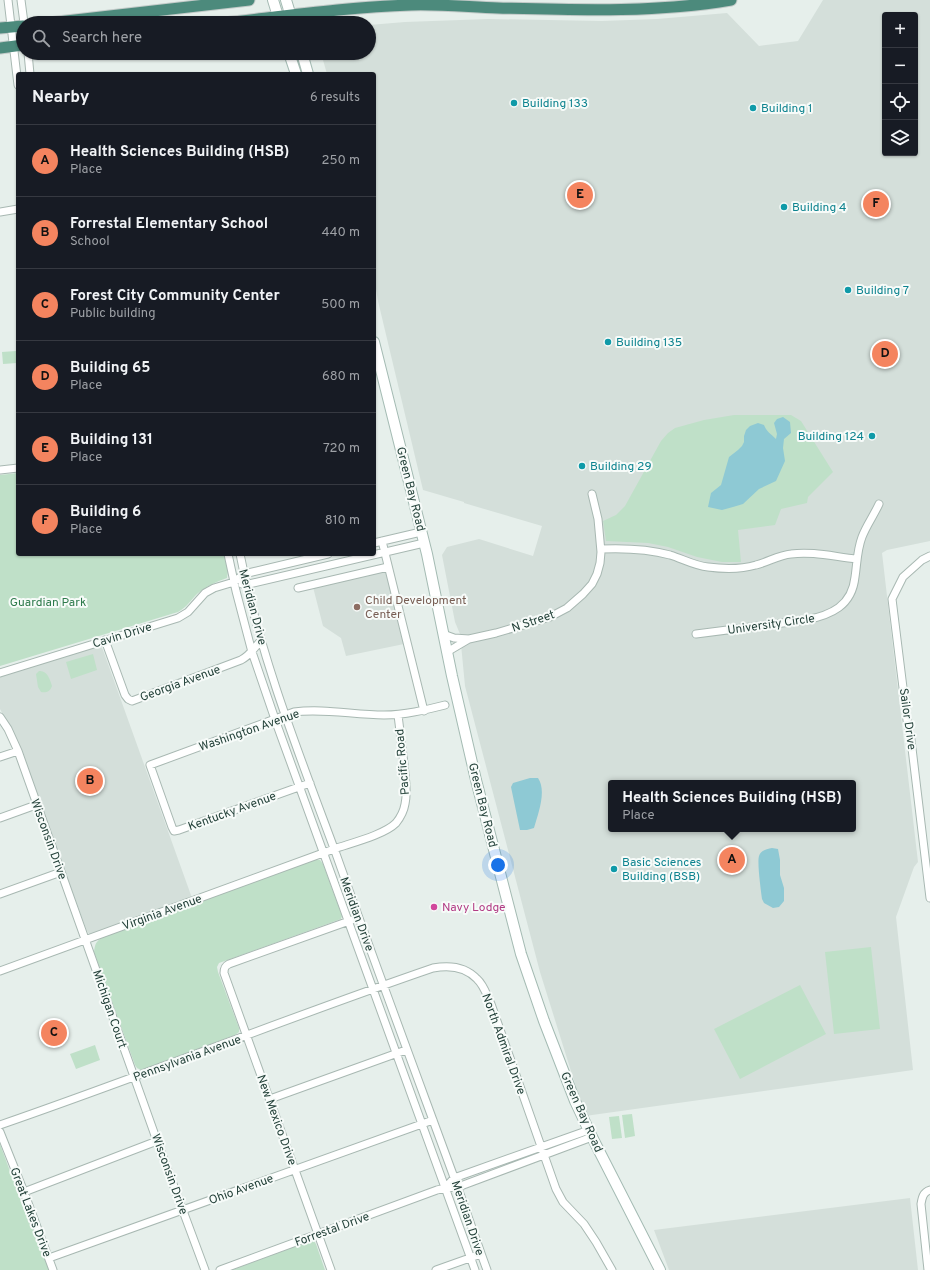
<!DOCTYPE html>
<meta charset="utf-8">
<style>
:root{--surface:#171b24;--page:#20242c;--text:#f1f3f6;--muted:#9ea1a6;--line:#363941;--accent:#f4845f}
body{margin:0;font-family:Overpass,sans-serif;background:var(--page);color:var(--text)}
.controls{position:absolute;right:12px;top:12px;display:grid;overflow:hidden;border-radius:4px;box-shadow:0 1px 3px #0004}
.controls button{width:36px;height:36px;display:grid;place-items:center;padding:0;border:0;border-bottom:1px solid var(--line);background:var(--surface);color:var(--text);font:20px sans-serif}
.you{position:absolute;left:498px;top:865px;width:14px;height:14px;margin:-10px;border:3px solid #fff;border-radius:50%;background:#1a73e8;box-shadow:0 0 0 6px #1a73e833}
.badge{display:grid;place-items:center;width:26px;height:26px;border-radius:50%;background:var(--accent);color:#111;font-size:13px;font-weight:700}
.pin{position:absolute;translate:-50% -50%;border:2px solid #fff;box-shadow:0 1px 4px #0006}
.popup{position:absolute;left:608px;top:780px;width:248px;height:52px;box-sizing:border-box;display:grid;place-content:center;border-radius:4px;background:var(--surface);filter:drop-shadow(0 1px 3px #0005);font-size:13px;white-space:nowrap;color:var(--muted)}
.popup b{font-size:15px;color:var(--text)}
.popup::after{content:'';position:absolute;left:50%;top:100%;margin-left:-8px;border:8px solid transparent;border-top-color:var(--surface)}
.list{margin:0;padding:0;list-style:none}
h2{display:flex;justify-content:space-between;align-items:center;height:52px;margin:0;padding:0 16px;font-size:17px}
h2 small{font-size:13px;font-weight:400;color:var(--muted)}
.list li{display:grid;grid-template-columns:26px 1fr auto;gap:12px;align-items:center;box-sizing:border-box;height:72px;padding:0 16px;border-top:1px solid var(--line)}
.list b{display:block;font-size:15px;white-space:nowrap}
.list p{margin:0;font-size:13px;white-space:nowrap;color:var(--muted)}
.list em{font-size:13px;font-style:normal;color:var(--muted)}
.icon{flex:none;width:22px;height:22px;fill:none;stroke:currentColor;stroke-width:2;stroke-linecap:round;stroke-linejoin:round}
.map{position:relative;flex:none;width:930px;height:1270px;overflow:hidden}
.search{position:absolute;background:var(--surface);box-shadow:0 1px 3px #0004;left:16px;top:16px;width:360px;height:44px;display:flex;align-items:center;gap:10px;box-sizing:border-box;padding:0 14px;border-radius:22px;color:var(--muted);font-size:15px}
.panel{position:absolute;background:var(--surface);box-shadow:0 1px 3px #0004;left:16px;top:72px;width:360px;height:484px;border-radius:4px}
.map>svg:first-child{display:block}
</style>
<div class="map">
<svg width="930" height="1270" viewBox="0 0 930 1270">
<rect width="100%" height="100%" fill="#e6efeb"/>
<path fill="#d4dfda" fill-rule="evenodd" d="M823 0H930V541L887 550 882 553 918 862 914 867 896 917 913 1070 585 1116 540 972 465 686 460 634 455 622 442 555 447 547 479 539 533 556 542 526 464 503V502L423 490 378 301 374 276V74H327L321 53H369V25L405 22 488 19 602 21 657 19 727 13 759 46 798 41ZM885 15H915V153H885ZM611 783H853V829H611Z
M385 570 387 572 404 644 346 656 341 638 323 626 313 587Z
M96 647H101L103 650 192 898 92 934H89L87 931 15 737 0 709V676Z
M910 1198 918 1270H669L654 1230Z"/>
<path fill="#bfe0c8" d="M16 351 17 363 3 364 2 352Z
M734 415H791L801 421 833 472 808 497 807 503 781 509 775 525 738 530 741 562H722L697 557 668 547 648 543 606 541 603 521 616 515 625 506 661 441 668 433 675 428 704 420Z
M18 473V554H224L228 571 227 578C216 582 206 586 197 594 190 601 187 607 178 612L0 666V475Z
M93 654 97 670 71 679 66 662Z
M39 671C47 670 50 679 52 686 50 692 46 693 41 692L38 687 36 674Z
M314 860H320L323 864 342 916 341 919 219 963 217 967 218 972 239 1028V1032L235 1035 141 1070 137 1068 135 1065 94 952C95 944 96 941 103 937Z
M871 947 880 1029 834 1034 825 952Z
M800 985 826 1034 740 1079 714 1029Z
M95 1045 100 1060 76 1069 70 1054Z
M632 1114 635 1136 625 1138 622 1115Z
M619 1116 622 1138 612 1139 609 1117Z
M0 1144 22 1204 30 1218 49 1270H0Z
M310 1241H314L316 1244 325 1270H232Z"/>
<path fill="#8ec9d4" d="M783 417 790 422 791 433 784 439 783 448 785 461 776 481 759 489 743 504 733 507 722 510 708 507 711 493 721 485 729 457 738 450 742 446 744 442V436L746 430 750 426 758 423 764 425C766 431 771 434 776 439L777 434 774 423 777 419Z
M530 778H538C547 791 538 814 534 828L527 830H520L511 787 513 783Z
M772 848 778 849 780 860V875L784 888V901L779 907 773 908 764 903 762 899C761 891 757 863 759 856 761 850 767 849 772 848Z"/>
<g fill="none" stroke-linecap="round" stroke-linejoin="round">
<g stroke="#a8b8b2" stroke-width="9">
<path id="minor" d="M8 0 18 85
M21 0 24 23
M28 53 30 74
M0 212 18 209
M0 470 18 468
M382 541 424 711
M374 543 421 532
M601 549C624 548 648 549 670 555 683 559 695 566 708 567 723 569 742 569 756 565 768 562 779 555 791 554 813 551 835 557 857 559
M228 554 236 591 252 652 277 725 475 1270
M240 554C260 656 299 754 335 851 374 961 415 1071 455 1180 466 1210 476 1240 487 1270
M930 556 922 560 903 577 892 599 907 720 911 740 930 898
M242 584H249L424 543
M298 588 388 567
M443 634 454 638 469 639
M696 634 806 620C831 615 852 606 855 577 857 564 857 550 862 537 866 526 874 515 879 504
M105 640 125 695 128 699 132 701 241 660C251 655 253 648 261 641
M447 652 469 639 496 633 550 617 567 608 583 594 592 584 597 574 600 563 601 552 598 519 592 494
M0 673 178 618 188 612 205 593 214 588 234 582 244 574 328 554
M0 717 8 729 18 751 157 1141 205 1270
M0 757 18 751
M310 783 179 830 174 831 172 827 150 765 294 712C324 708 354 715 384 715 405 715 425 710 445 705
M0 818 36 805
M0 894 61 872
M0 971 334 849C351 843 384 835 396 823 400 818 404 810 405 804 408 791 405 777 404 764 402 747 400 731 398 715
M270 1099 406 1050
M0 1125C145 1075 287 1018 433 968 449 965 465 966 477 979 484 985 487 996 491 1004L556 1189 563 1202 584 1224 596 1242 612 1270
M0 1132 24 1192 53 1270
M445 1188 454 1178 589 1130
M24 1192 157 1141
M49 1258 433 1120
M220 1270 437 1190 445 1188 458 1187 592 1137
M331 1270 224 973C224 968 225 966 229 964L352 920
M436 1270 481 1254
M928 1270 921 1204C922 1198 923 1192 930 1190"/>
</g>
<g stroke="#a4bbb3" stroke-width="12">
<path id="secondary" d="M273 0 280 23
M286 0 293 23
M289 53 296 74
M302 53 308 74
M374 342 427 554 452 676 476 780 521 954 544 1021 575 1101 592 1137 660 1270"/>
</g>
<g stroke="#c2cac8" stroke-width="13">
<path id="trunk" d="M49 23 249 0
M224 23C286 16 348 7 411 5 440 4 469 7 498 8 575 10 655 13 731 0
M0 28 23 26
M0 48 23 45"/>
</g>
<use href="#minor" stroke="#fff" stroke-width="7"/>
<use href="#secondary" stroke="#fff" stroke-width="10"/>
<use href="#trunk" stroke="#4c8a7c" stroke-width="11"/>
</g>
<g fill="#0f9aa8" stroke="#f7fbf9" stroke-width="1.5">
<circle cx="514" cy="103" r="4"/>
<circle cx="753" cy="108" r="4"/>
<circle cx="784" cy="207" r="4"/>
<circle cx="848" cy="290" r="4"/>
<circle cx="608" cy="342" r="4"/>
<circle cx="872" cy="436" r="4"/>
<circle cx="582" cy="466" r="4"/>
<circle cx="614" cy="869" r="4"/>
</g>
<circle fill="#8d6e63" stroke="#f7fbf9" stroke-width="1.5" cx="357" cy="607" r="4"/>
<circle fill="#d1479c" stroke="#f7fbf9" stroke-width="1.5" cx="434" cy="907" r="4"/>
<g text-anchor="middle" stroke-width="4" stroke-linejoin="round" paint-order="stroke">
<g font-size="12" fill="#0d838f" stroke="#f7fbf9" text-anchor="start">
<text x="522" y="107">Building 133</text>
<text x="761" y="112">Building 1</text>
<text x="792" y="211">Building 4</text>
<text x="856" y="294">Building 7</text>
<text x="616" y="346">Building 135</text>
<text x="864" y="440" text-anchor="end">Building 124</text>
<text x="590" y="470">Building 29</text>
<text x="622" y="866">Basic Sciences<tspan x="622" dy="14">Building (BSB)</tspan></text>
</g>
<g font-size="12" fill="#24423a" stroke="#f7fbf9">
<text transform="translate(411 489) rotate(76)" y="4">Green Bay Road</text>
<text transform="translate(253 607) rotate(75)" y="4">Meridian Drive</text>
<text transform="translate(533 621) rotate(-19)" y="4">N Street</text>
<text transform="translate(771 624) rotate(-8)" y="4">University Circle</text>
<text transform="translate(122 635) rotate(-17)" y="4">Cavin Drive</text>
<text transform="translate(180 683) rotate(-20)" y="4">Georgia Avenue</text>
<text transform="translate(908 719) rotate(82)" y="4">Sailor Drive</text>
<text transform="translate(249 730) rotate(-19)" y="4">Washington Avenue</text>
<text transform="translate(402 762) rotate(-95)" y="4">Pacific Road</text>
<text transform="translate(483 805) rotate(76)" y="4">Green Bay Road</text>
<text transform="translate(232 811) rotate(-20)" y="4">Kentucky Avenue</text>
<text transform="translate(49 839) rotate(70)" y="4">Wisconsin Drive</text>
<text transform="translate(162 912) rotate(-20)" y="4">Virginia Avenue</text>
<text transform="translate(357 914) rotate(70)" y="4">Meridian Drive</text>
<text transform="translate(110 1009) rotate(71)" y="4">Michigan Court</text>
<text transform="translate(504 1044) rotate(70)" y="4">North Admiral Drive</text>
<text transform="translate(187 1058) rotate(-20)" y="4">Pennsylvania Avenue</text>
<text transform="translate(582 1112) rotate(66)" y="4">Green Bay Road</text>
<text transform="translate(277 1120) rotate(70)" y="4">New Mexico Drive</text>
<text transform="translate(170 1174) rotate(70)" y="4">Wisconsin Drive</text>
<text transform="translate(241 1189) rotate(-20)" y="4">Ohio Avenue</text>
<text transform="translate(31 1212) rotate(69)" y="4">Great Lakes Drive</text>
<text transform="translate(468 1218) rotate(71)" y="4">Meridian Drive</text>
<text transform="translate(332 1229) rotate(-20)" y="4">Forrestal Drive</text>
</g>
<g font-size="12" fill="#785e54" stroke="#f7fbf9" text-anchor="start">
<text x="365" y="604">Child Development<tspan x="365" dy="14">Center</tspan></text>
</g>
<g font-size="12" fill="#2d7a4b" stroke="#f7fbf9">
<text x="48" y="606">Guardian Park</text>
</g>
<g font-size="12" fill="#b23c85" stroke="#f7fbf9" text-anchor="start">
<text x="442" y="911">Navy Lodge</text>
</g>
</g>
</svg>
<div class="controls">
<button>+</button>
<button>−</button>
<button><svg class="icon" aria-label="locate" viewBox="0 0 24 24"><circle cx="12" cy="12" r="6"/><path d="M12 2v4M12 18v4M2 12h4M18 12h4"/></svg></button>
<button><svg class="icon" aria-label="layers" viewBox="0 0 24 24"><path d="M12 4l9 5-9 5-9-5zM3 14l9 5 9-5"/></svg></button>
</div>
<div class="you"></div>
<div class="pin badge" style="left:732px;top:860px">A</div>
<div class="popup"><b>Health Sciences Building (HSB)</b>Place</div>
<div class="pin badge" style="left:90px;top:781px">B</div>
<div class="pin badge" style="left:54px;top:1033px">C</div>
<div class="pin badge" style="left:885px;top:354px">D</div>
<div class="pin badge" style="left:580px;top:195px">E</div>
<div class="pin badge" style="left:876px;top:204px">F</div>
<div class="search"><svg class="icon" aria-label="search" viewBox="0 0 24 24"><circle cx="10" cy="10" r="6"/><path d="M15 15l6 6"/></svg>Search here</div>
<section class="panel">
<h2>Nearby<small>6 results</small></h2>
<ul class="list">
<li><span class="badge">A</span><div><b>Health Sciences Building (HSB)</b><p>Place</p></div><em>250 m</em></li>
<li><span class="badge">B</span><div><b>Forrestal Elementary School</b><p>School</p></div><em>440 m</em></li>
<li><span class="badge">C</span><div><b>Forest City Community Center</b><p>Public building</p></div><em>500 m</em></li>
<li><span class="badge">D</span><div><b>Building 65</b><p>Place</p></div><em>680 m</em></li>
<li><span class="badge">E</span><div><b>Building 131</b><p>Place</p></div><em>720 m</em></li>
<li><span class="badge">F</span><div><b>Building 6</b><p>Place</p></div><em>810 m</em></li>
</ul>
</section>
</div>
